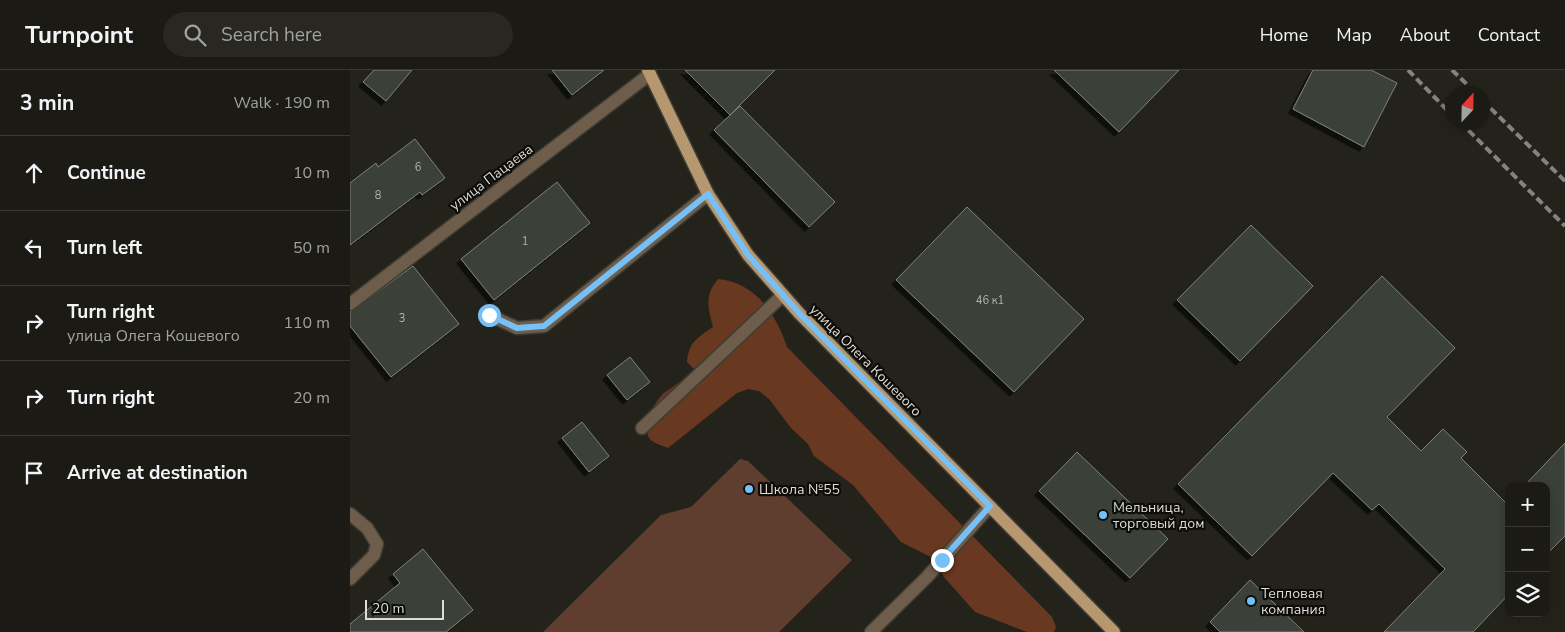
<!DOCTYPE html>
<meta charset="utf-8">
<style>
:root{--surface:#1b1a14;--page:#282722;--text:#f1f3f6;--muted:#a0a1a0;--line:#393834}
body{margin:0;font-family:"Nunito Sans",sans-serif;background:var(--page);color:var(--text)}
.controls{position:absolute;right:15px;bottom:15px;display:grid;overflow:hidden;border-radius:10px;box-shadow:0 2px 12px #0003}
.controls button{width:45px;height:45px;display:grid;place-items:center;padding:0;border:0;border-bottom:1px solid var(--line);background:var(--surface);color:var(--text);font:25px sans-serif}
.compass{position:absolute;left:1095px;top:15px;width:45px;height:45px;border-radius:50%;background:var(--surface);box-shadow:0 2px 12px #0003;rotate:22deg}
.scale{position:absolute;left:15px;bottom:12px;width:79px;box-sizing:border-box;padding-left:5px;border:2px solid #dddcd7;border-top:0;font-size:14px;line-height:18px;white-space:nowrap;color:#dddcd7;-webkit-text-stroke:4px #0d0c09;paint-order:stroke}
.stop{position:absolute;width:15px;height:15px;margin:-11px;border:4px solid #76c0f7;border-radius:50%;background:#fff}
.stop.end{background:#76c0f7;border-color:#fff;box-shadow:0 1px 5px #0008}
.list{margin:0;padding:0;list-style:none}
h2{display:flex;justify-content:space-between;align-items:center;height:65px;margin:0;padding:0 20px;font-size:21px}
h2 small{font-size:16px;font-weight:400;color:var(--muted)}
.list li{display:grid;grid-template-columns:32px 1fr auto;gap:15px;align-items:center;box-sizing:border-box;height:75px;padding:0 20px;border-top:1px solid var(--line)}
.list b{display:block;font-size:19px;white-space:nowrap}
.list p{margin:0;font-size:16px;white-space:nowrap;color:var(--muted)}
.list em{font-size:16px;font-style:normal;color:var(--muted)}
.icon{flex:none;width:28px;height:28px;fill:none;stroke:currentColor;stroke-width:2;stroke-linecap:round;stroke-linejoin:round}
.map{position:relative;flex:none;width:1215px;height:562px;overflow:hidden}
header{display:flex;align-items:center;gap:30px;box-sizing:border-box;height:70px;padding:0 25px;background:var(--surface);border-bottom:1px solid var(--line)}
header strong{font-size:24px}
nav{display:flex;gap:28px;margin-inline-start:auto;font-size:18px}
.search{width:350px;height:45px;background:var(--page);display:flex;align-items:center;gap:12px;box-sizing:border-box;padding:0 18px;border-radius:28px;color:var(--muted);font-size:19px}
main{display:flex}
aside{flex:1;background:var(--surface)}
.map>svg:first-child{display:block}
</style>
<header>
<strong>Turnpoint</strong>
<div class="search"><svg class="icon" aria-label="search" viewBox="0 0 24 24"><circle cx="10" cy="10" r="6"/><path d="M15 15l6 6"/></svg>Search here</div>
<nav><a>Home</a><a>Map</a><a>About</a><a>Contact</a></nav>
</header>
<main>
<aside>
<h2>3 min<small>Walk · 190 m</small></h2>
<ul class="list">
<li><svg class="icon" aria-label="ahead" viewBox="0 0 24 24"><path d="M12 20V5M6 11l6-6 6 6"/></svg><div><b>Continue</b></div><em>10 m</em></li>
<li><svg class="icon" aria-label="left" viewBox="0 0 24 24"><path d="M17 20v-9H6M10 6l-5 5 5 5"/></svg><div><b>Turn left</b></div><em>50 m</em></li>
<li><svg class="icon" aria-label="right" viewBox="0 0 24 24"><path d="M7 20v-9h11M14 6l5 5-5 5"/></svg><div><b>Turn right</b><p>улица Олега Кошевого</p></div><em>110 m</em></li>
<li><svg class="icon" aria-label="right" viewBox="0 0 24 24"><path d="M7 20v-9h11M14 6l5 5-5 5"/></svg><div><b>Turn right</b></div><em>20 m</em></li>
<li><svg class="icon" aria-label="arrive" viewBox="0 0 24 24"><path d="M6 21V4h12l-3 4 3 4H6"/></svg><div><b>Arrive at destination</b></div></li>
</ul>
</aside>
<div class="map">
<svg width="1215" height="562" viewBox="0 0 1215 562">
<defs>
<filter id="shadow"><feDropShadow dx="-4.5" dy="4.5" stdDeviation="0" flood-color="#0009"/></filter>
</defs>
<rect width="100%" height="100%" fill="#24231b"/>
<path fill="#603e2f" d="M390 389 398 391 502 490 429 562H193L311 445 341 437Z"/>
<path fill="#693821" d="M368 209C405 212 426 244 437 277L702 547 706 557 704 562H677L625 542 594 507 581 487 551 472 503 415 464 386 458 374 441 358 419 329 409 321 398 319 387 323 318 378C311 375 301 373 298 366 293 353 305 331 314 323 325 315 335 310 345 300L337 292C339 272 347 268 363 257 358 237 354 226 368 209Z"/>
<path fill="#3b3f37" stroke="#7e8379" filter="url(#shadow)" d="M24 0H62L36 31 13 12Z
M202 0H254L222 25Z
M335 0H425L380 45Z
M704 0H829L769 62Z
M963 0H1021L1047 13 1014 77 943 39Z
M390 36 485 132 459 157 364 60Z
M65 69 95 108 72 125 70 122 0 175V113L26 93 28 97Z
M207 112 240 153 144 230 111 189Z
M617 137 734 249 664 322 546 210Z
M901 155 963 216 890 291 827 230Z
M63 196 109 254 41 307 0 256V242Z
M1032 206 1105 278 1037 347 1071 381 1093 359 1117 382 1111 388 1157 434 1159 432V524L1123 562H1034L1095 499 1029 434 1022 440 983 403 902 486 828 414Z
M280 287 300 312 277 330 257 305Z
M232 352 259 386 239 402 212 368Z
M1215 373V466L1196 485V416H1174Z
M727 382 818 469 780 508 689 421Z
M73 479 123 540 96 562H0V554L50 513 43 504Z
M900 510 954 562H870L860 552Z"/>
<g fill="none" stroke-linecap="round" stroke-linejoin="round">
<g stroke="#3e3d35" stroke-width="15">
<path id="service" d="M139 245 167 258 194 256 358 124
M292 358 433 225
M0 444 17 458 27 474 24 485 0 509
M521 562 577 507 640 436"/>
</g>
<g stroke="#3e3d35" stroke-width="15">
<path id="minor" d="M0 234 300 4"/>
</g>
<g stroke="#3e3d35" stroke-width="15">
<path id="primary" d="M298 0 358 124 398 185 449 243 764 562"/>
</g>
<use href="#service" stroke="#6d5d4a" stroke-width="12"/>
<use href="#minor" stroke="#6d5d4a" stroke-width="12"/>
<use href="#primary" stroke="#b7976f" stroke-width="12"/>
<path stroke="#84837d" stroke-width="4" stroke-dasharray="8 4" stroke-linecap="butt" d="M1058 0 1102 45
M1102 0 1125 22
M1132 30 1215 111
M1110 52 1215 156"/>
</g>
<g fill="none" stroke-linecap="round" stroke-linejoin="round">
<path stroke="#76c0f7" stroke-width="6" d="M139 245 167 258 194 256 358 124 398 185 449 243 640 436 592 490"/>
</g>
<g fill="#76c0f7" stroke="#0d0c09" stroke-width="2">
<circle cx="399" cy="419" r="5"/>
<circle cx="753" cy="445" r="5"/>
<circle cx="901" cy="531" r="5"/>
</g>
<g text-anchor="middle" stroke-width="4.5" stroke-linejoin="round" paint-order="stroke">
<g font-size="11" fill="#b4b5af">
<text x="68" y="101">6</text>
<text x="28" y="129">8</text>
<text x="175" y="175">1</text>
<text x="640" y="234">46 к1</text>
<text x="52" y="252">3</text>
</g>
<g font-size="14" fill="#dddcd7" stroke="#0d0c09">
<text transform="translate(141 107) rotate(-37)" y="5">улица Пацаева</text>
<text transform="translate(516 290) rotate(45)" y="5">улица Олега Кошевого</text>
</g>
<g font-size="14" fill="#dddcd7" stroke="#0d0c09" text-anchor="start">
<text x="409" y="424">Школа №55</text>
<text x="763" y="442">Мельница,<tspan x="763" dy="16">торговый дом</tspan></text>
<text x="911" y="528">Тепловая<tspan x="911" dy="16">компания</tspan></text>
</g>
</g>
</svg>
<div class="controls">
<button>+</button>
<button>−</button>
<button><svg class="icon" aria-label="layers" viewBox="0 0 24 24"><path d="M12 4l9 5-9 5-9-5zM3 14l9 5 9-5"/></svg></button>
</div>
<svg class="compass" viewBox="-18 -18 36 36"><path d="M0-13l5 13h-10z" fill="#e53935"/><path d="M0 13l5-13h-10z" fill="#a0a1a0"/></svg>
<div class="scale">20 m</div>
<div class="stop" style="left:139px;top:245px"></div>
<div class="stop end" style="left:592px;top:490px"></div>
</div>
</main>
